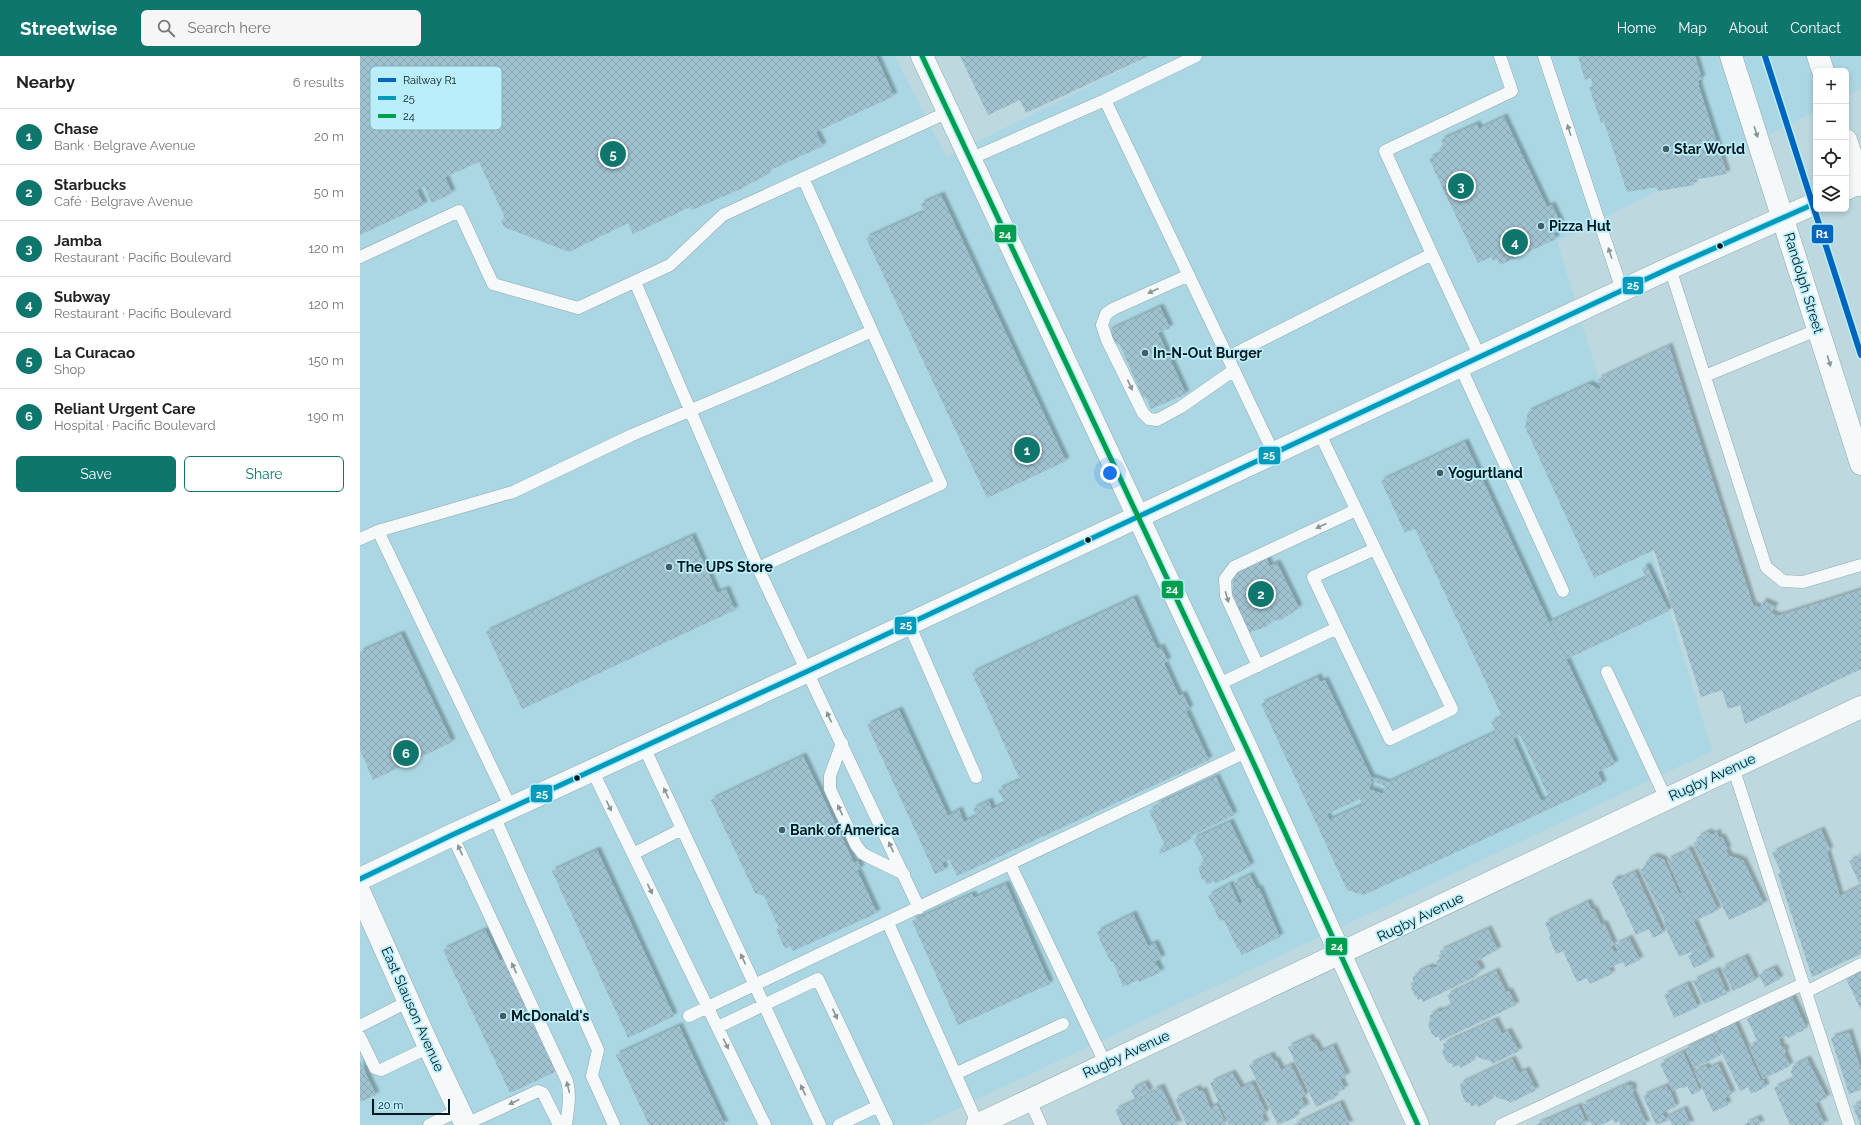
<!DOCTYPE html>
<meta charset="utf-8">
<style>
:root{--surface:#fff;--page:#f6f6f6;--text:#222;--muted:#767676;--line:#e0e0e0;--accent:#0f766e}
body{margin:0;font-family:Raleway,sans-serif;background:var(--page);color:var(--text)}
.controls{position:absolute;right:12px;top:12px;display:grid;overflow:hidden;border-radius:6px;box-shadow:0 2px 6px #0003}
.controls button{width:36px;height:36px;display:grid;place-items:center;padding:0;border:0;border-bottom:1px solid var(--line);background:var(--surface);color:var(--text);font:20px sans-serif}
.scale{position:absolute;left:12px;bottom:10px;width:78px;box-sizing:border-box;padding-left:4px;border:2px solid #05191e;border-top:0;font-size:11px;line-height:14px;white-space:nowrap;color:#05191e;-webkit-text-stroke:3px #bbeefb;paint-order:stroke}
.you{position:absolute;left:750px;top:417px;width:14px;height:14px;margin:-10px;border:3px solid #fff;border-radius:50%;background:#1a73e8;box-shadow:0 0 0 6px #1a73e833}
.badge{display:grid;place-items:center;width:26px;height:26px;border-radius:50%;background:var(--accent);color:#fff;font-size:13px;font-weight:700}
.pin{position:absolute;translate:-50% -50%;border:2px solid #fff;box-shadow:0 1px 4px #0006}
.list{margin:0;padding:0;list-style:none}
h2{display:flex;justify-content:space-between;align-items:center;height:52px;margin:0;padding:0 16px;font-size:17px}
h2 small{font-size:13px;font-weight:400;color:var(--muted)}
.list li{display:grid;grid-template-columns:26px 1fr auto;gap:12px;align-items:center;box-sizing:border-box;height:56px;padding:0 16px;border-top:1px solid var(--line)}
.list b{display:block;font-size:15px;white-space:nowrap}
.list p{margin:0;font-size:13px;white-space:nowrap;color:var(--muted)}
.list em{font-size:13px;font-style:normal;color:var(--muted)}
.actions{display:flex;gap:8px;padding:12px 16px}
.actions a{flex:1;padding:9px 0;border:1px solid var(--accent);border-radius:6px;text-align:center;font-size:14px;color:var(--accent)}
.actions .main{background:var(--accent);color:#fff}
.icon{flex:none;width:22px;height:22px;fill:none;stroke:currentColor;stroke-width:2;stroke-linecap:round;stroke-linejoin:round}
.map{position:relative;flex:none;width:1501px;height:1069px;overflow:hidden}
header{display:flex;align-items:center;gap:24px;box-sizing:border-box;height:56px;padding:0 20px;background:var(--accent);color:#fff}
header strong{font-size:19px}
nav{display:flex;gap:22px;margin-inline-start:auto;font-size:14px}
.search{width:280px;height:36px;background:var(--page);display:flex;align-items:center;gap:10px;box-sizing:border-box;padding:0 14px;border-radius:6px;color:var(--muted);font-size:15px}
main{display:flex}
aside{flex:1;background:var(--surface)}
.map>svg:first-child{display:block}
</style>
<header>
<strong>Streetwise</strong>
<div class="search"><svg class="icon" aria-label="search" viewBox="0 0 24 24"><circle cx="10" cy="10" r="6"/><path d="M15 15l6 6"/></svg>Search here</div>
<nav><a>Home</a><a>Map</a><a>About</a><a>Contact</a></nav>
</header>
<main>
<aside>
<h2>Nearby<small>6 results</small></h2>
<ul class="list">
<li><span class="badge">1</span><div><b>Chase</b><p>Bank · Belgrave Avenue</p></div><em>20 m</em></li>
<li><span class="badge">2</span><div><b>Starbucks</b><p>Café · Belgrave Avenue</p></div><em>50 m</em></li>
<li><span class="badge">3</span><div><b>Jamba</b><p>Restaurant · Pacific Boulevard</p></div><em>120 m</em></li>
<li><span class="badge">4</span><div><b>Subway</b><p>Restaurant · Pacific Boulevard</p></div><em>120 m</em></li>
<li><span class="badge">5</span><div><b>La Curacao</b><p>Shop</p></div><em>150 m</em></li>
<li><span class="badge">6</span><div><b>Reliant Urgent Care</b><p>Hospital · Pacific Boulevard</p></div><em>190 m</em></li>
</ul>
<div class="actions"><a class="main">Save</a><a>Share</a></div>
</aside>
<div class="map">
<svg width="1501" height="1069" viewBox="0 0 1501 1069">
<defs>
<pattern id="building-cross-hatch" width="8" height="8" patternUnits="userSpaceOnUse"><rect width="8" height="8" fill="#a1c2d0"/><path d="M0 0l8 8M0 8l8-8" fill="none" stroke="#89a6b2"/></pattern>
<filter id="shadow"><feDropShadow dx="3.5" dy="-3.5" stdDeviation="1" flood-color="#0004"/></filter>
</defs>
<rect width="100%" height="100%" fill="#bdd9df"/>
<path fill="#aad7e3" d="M0 0H535L586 101 790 0H1501V33L1486 40V15H1456V55L1197 185 1352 695 563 1069H0Z"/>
<path fill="url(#building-cross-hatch)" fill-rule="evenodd" filter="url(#shadow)" d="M0 0H516L534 40 456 76 463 90 406 116 407 119 383 131V132L332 154 330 151 273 178 268 167 209 196 144 171 141 164 145 162 119 106 85 121 92 137 72 147 64 130 57 134 64 149 0 179Z
M600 0H789L666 57 660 44 628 59Z
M1218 0H1335L1342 23 1339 24V31L1367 118 1333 124 1334 129 1329 130 1298 135 1297 131 1267 136 1244 66 1241 67 1229 31 1233 30 1231 22 1225 24Z
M1144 61 1187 151 1192 149 1201 168 1196 170 1198 175 1194 177 1196 183 1140 209 1137 203 1133 205 1131 201 1118 207 1069 103 1081 97 1079 92 1084 90 1081 84 1117 68 1119 73Z
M581 139 706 405 627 442 506 182 564 156 561 148Z
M800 251 810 272 798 277 826 338 791 353 786 341 783 342 759 287 755 289 748 275Z
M1309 290 1393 549 1400 552 1403 545 1415 550 1411 557 1418 560 1501 534V613L1385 668 1380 649 1368 653 1362 634 1341 641 1294 494 1234 522 1165 371 1168 356 1229 328 1241 334 1238 323Z
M1105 386 1255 708 1238 716 1243 728 1004 839 987 834 901 648 958 621 960 626 965 624 1011 721 1027 727 1136 676 1131 666 1142 661 1055 473 1045 477 1021 425ZM1160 679 1189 741 1181 745 1153 683ZM1012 725 1025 730 1023 738 1009 733ZM1000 743 1003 749 969 764 967 758Z
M332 480 357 537 366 533 375 554 162 653 126 576Z
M907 503 910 510 917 507 939 552 919 565 918 563 907 568 908 570 888 577 872 541 873 522 875 518Z
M1287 510 1309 555 1207 603 1190 566 1286 522 1282 512Z
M774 542 797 593 801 591 808 605 804 607 819 640 823 638 830 653 826 655 849 704 597 820 589 803 582 807 585 814 575 818 507 669 539 654 588 760 599 754 604 766 616 760 613 753 629 745 632 753 645 747 638 734 660 724 612 617Z
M41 578 92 686 13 724 0 694V596Z
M443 700 494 807 498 805 501 813 497 814 517 857 433 895 430 890 425 893 416 873 419 872 404 840 395 837 351 744Z
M856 721 874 759 827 782 828 785 800 798 799 794 805 790 789 755 797 751 796 749Z
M870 766 891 810 855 828 854 825 847 829 844 823 842 824 838 811 845 807 833 783Z
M1461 774 1470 794 1467 796 1480 840 1501 830V898L1452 921 1418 818 1421 816 1412 797Z
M1348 776 1352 779 1357 776 1359 782 1362 781 1368 793 1366 794 1369 800 1380 803 1381 805 1383 804 1404 848 1369 864 1333 787 1337 785 1338 781Z
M1327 793 1330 794 1358 854 1335 865 1307 804 1323 797Z
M237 794 314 960 268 982 192 815Z
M1501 798V826L1499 827 1489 805 1498 802 1497 800Z
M1295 800 1304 804 1319 838 1321 837 1345 890 1319 901 1303 866 1305 865 1280 814 1284 812 1287 804Z
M1275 816 1303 877 1293 882 1289 873 1276 879 1252 827V825L1257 822 1258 824Z
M890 819 897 833 899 832 920 881 882 899 879 893 878 894 864 864 860 865 848 840 870 828 879 848 883 846 874 827Z
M646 828 690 928 598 969 552 865 612 838 614 842Z
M1228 846 1232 854 1234 853 1241 869 1244 867 1254 889 1251 890 1254 896 1258 895 1255 889 1269 882 1280 904 1265 911 1263 906 1249 912 1252 918 1230 928 1227 922 1217 926 1203 895 1196 898 1189 881 1191 880 1185 867Z
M773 858 788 890 795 887 802 902 795 905 801 916 779 926 778 924 763 931 753 905 751 906 741 887 737 876Z
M1128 873 1138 894 1112 907 1113 908 1117 906 1122 915 1114 919 1115 921 1063 946 1061 942 1060 944 1057 943V940L1055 941 1051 932 1053 931 1051 929V926L1054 927 1052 921 1057 919 1056 917 1069 911 1074 912 1078 910 1076 905 1080 903 1078 899 1081 898 1080 895Z
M125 874 140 905 146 902 199 1014 150 1037 83 894Z
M1345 891 1351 904 1334 912 1328 900Z
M1385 901 1396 924 1373 935 1362 912Z
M1414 912 1420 923 1405 931 1399 919Z
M1357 914 1367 938 1344 948 1333 925Z
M1136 915 1146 936 1149 935 1156 949 1080 985 1079 981H1074L1075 979 1073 980 1068 969 1070 964 1071 965 1069 960 1078 954 1079 956 1092 950 1087 939Z
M1501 916V954L1486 923Z
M1327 928 1338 951 1314 962 1304 939Z
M1432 941 1446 971 1443 973 1444 975 1434 977 1435 979 1428 982 1427 980 1419 983 1422 992 1424 991 1426 996 1424 997 1430 1010 1403 1023 1389 991 1398 987 1387 963Z
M1135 964 1142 978 1148 975 1159 995 1132 1008 1131 1005 1119 1002 1118 1000 1111 1003 1112 1006 1100 1012 1099 1009 1093 1011 1092 1008 1087 1006 1082 996 1084 991 1083 988Z
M1375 967 1401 1025 1403 1024 1406 1031 1391 1038 1388 1031 1380 1035 1353 978Z
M319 970 365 1069H289L256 999Z
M1489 976 1501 1014V1034L1489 1038 1471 982Z
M1352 980 1361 999 1334 1012 1325 993Z
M950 981 953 987 955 986 960 996 973 990 987 1020 980 1023 985 1033 973 1038 975 1042 956 1051 928 991Z
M1323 996 1340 1035 1332 1039 1327 1030 1322 1033V1031L1313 1035 1300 1008Z
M911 999 914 1005 916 1004 921 1014 931 1009 946 1040 941 1042 946 1051 934 1056 936 1061 918 1069 889 1009Z
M1152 1003 1159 1017 1166 1014 1176 1034 1150 1047 1149 1045 1137 1042 1135 1039 1129 1042 1130 1045 1118 1051 1117 1048 1111 1051 1110 1047 1105 1046 1101 1035 1100 1028Z
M1447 1003 1467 1042 1455 1047 1465 1069H1430L1414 1032 1434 1023 1431 1016 1433 1010Z
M0 1005 16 1039 0 1046Z
M1358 1008 1372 1038 1365 1042 1368 1049 1353 1056 1334 1015 1346 1010 1348 1013Z
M872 1017 881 1032 892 1027 906 1057 902 1059 906 1069H869L850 1027Z
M785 1027 790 1036 775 1043 771 1034Z
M1268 1028 1270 1030 1272 1029 1274 1035 1272 1036 1287 1069H1261L1259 1065 1255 1067 1253 1063 1241 1069H1232L1222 1049Z
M1306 1030 1308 1035 1310 1034 1316 1051 1302 1057 1305 1062 1324 1053 1331 1069H1312L1310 1064 1296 1069 1283 1040Z
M801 1031 819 1069H762L755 1054 794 1036 793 1034Z
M837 1032 839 1036 842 1034 844 1036 850 1052 857 1049 867 1069H827L815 1043Z
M980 1047 990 1069H933Z
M1501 1047V1069H1500L1493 1050Z
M1219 1050 1227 1069H1175Z
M1398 1062 1401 1069H1383Z"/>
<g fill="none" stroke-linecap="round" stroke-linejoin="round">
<g stroke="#92a8ac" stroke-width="13">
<path id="service" d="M1184 0 1262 234
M745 44 914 398
M610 103 745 44 836 0
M1072 198 1120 301
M0 201 99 155 133 228 218 252 310 209 363 159 588 56
M1310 212 1406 511 1423 525 1443 526 1501 509
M829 219 753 253 746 258 742 269 747 284 783 357 789 363 797 364 821 351 874 314
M275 226 398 512 559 852
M868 301 1072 198 1025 95 1152 35 1140 0
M1100 310 1203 535
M1345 320 1459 273
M18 475 153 436 272 379 407 322 512 275
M0 483 18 475 151 752
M398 512 581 428 443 122
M549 568 616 721
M977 572 953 521 1015 493
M898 610 866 540 865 523 874 511 996 454
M1247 616 1306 743
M857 629 977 572 1030 683 1092 653 959 376
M482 687 470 720V733L496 789 502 797 509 801 544 818
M284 691 460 1069
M1373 711 1489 1069
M232 714 405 1069
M134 760 238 994 232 1020 254 1069
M92 779 207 1025C211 1040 208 1053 206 1069
M273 798 322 773
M650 808 745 1007
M528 867 618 1069
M1446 936 1501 908
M329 960 888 695
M0 970 49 945
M358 971 458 923 527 1069
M0 981 15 1012 21 1014 69 991
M595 1018 703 968
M670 1045 681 1069
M106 1068 178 1035 183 1037 199 1069
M69 1069 100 1054
M479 1069 518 1050
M1141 1069 1443 928"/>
</g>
<g stroke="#92a8ac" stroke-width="23">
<path id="minor" d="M562 0 888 695 1058 1069
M617 1069 1501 651"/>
</g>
<g stroke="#92a8ac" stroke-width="23">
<path id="tertiary" d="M1371 0 1501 408
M1458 0 1463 15
M1486 84 1501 129"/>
</g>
<g stroke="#92a8ac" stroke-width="23">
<path id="primary" d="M1486 133 1501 126
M0 823 92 779 448 615 1310 212 1456 147
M0 837 69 991 106 1069"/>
</g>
<use href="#service" stroke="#f5f9fa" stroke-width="12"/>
<use href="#minor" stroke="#f5f9fa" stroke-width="22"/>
<use href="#tertiary" stroke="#f5f9fa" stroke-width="22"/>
<use href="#primary" stroke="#f5f9fa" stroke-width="22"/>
<g stroke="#bbeefb" stroke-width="8">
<path id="bus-1" d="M0 823 92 779 448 615 1310 212 1456 147"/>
</g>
<g stroke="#bbeefb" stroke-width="8">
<path id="bus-2" d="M562 0 888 695 1058 1069"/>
</g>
<use href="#bus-1" stroke="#009bbc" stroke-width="5"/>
<use href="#bus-2" stroke="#009f4e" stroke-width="5"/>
<g stroke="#bbeefb" stroke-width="9">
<path id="rail-1" d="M1405 0 1501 299"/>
</g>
<use href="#rail-1" stroke="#0065bd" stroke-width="6"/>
</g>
<defs><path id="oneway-solid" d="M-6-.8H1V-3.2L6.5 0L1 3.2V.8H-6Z"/></defs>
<g fill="#899497">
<use href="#oneway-solid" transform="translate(1209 74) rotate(-108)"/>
<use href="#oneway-solid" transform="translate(1396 76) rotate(72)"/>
<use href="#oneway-solid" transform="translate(1250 197) rotate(-108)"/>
<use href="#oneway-solid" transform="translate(793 235) rotate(156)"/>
<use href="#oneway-solid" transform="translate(1469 305) rotate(73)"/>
<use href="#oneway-solid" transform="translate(770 329) rotate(65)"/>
<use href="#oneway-solid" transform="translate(961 470) rotate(155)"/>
<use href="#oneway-solid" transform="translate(867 541) rotate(74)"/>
<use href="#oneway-solid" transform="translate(469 661) rotate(-115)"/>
<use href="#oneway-solid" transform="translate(306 737) rotate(-115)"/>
<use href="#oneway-solid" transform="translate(249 750) rotate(64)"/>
<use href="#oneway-solid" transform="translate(480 754) rotate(-115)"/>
<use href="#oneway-solid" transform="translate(531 791) rotate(-115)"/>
<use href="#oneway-solid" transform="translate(100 794) rotate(-115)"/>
<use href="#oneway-solid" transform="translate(290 833) rotate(64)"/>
<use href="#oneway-solid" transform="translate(383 903) rotate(-115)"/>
<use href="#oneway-solid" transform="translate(154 912) rotate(-115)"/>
<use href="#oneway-solid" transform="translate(475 958) rotate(65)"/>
<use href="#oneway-solid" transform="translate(366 988) rotate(64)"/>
<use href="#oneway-solid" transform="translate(208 1031) rotate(-104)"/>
<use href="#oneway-solid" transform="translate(443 1034) rotate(-115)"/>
<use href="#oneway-solid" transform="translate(154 1046) rotate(154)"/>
</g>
<g fill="#455c62" stroke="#bbeefb" stroke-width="1.5">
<circle cx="1306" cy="93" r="4"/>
<circle cx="1181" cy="170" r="4"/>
<circle cx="785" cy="297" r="4"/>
<circle cx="1080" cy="417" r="4"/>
<circle cx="309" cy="511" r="4"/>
<circle cx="422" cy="774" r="4"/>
<circle cx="143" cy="960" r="4"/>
</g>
<g fill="#05191e" stroke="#bbeefb" stroke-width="1.5">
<circle cx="1360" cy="190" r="3.5"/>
<circle cx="728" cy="484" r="3.5"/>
<circle cx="217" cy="722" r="3.5"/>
</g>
<g text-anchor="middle" stroke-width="3.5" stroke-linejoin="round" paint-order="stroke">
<g font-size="14" font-weight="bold" fill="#05191e" stroke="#bbeefb" text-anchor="start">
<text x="1314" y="98">Star World</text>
<text x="1189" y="175">Pizza Hut</text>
<text x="793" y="302">In-N-Out Burger</text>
<text x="1088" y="422">Yogurtland</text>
<text x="317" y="516">The UPS Store</text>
<text x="430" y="779">Bank of America</text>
<text x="151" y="965">McDonald's</text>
</g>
<g font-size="14" fill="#05191e" stroke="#bbeefb">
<text transform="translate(1444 227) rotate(73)" y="5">Randolph Street</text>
<text transform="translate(1352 721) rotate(-25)" y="5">Rugby Avenue</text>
<text transform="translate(1060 861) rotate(-26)" y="5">Rugby Avenue</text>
<text transform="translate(53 953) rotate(66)" y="5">East Slauson Avenue</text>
<text transform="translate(766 998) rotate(-25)" y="5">Rugby Avenue</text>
</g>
</g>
<rect x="10" y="10" width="132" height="64" rx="6" fill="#bbeefb" stroke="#84aeb9" stroke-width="1"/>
<rect x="18" y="22" width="18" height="4" fill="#0065bd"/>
<rect x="18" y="40" width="18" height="4" fill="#009bbc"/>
<rect x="18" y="58" width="18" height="4" fill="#009f4e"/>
<g font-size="11" fill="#05191e">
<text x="43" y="28">Railway R1</text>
<text x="43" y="46">25</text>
<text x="43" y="64">24</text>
</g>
<g stroke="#bbeefb" stroke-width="1.5">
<rect x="634" y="168" width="23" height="19" rx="4" fill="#009f4e"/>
<rect x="1451" y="168" width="23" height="20" rx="4" fill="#0065bd"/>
<rect x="1262" y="220" width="22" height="19" rx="4" fill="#009bbc"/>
<rect x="898" y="390" width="23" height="19" rx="4" fill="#009bbc"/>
<rect x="801" y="524" width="23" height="19" rx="4" fill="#009f4e"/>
<rect x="534" y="560" width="23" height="19" rx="4" fill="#009bbc"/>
<rect x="170" y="728" width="23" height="19" rx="4" fill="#009bbc"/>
<rect x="965" y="881" width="23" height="19" rx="4" fill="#009f4e"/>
</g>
<g font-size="11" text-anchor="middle" font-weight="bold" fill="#fff">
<text x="645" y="182">24</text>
<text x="1462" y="182">R1</text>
<text x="1273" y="233">25</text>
<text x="909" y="403">25</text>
<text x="812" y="537">24</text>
<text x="546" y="573">25</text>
<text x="182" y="742">25</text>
<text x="977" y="894">24</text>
</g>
</svg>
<div class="controls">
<button>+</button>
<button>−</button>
<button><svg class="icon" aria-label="locate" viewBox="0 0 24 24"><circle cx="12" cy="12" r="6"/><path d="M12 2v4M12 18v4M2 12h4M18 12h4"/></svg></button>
<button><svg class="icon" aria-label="layers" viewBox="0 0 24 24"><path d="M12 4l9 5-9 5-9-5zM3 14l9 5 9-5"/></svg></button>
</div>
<div class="scale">20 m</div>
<div class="you"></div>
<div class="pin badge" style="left:667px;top:394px">1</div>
<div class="pin badge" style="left:901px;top:538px">2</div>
<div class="pin badge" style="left:1101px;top:130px">3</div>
<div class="pin badge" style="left:1155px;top:186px">4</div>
<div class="pin badge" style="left:253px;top:98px">5</div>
<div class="pin badge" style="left:46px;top:697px">6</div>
</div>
</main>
